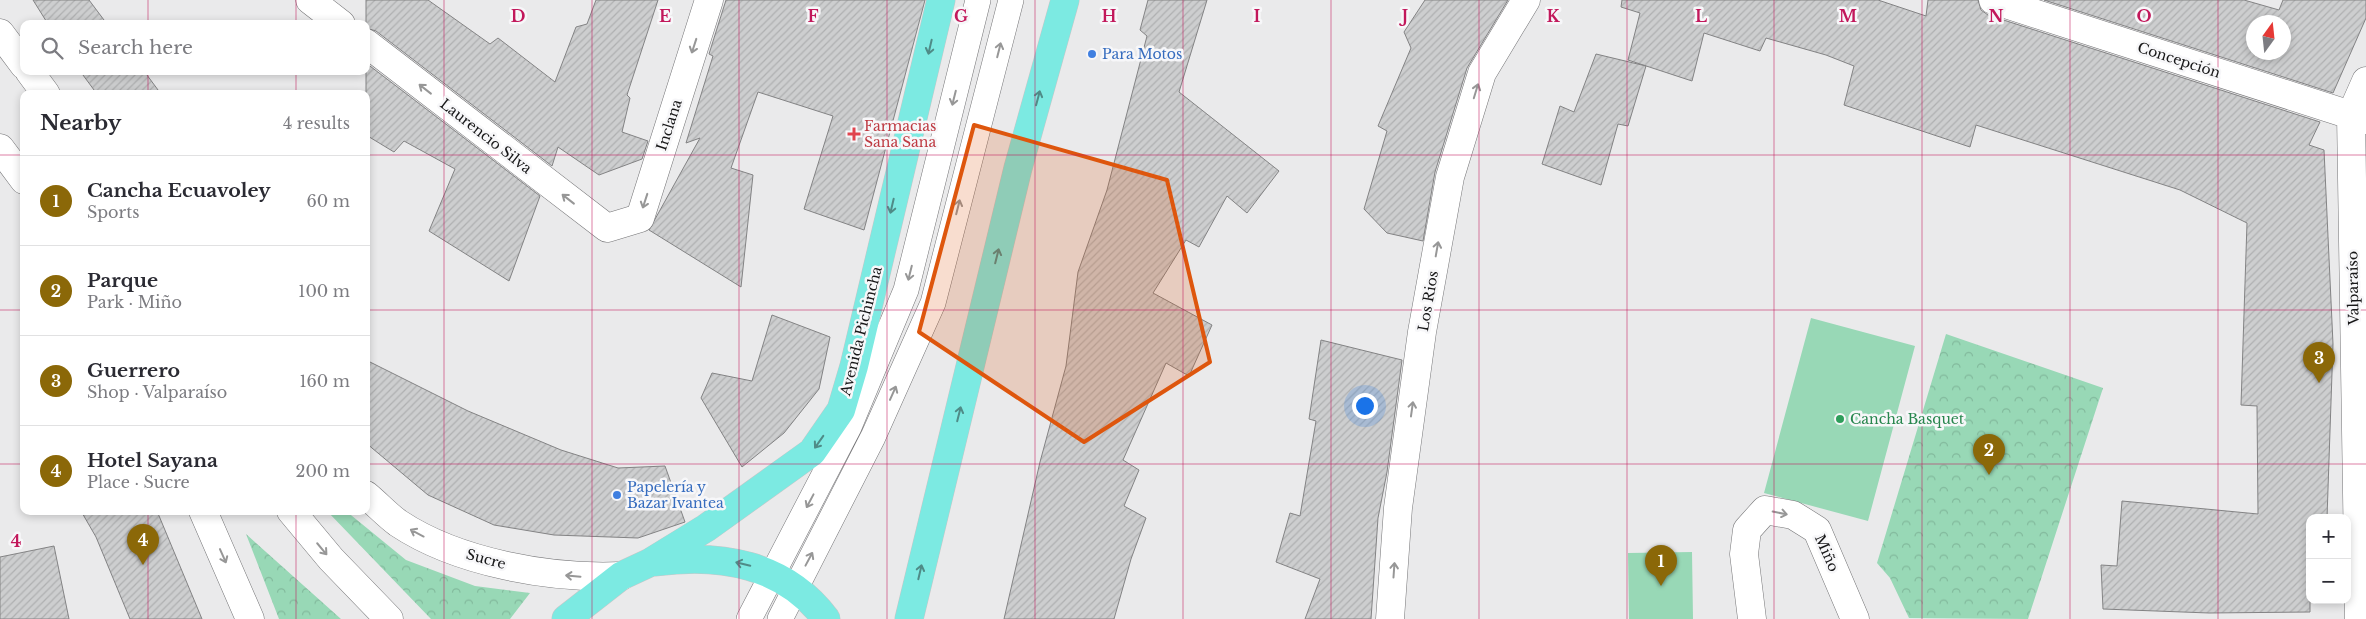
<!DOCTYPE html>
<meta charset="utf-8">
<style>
:root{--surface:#fff;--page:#f2f2f3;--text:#2b2b33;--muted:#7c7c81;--line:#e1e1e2;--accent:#8b6808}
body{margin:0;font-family:"Libre Baskerville",serif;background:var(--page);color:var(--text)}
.controls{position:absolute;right:15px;bottom:15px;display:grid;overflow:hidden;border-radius:10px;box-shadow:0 2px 8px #0003}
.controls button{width:45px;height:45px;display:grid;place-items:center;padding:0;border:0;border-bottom:1px solid var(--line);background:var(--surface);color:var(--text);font:25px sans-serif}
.compass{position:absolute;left:2246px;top:15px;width:45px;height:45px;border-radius:50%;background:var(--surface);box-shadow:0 2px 8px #0003;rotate:15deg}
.you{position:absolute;left:1364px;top:405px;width:18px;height:18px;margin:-12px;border:4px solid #fff;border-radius:50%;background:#1a73e8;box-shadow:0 0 0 8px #1a73e833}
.badge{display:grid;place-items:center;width:32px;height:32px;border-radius:50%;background:var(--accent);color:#fff;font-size:16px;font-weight:700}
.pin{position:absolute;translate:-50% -41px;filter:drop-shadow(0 1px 2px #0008)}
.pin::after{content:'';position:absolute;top:26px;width:18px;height:15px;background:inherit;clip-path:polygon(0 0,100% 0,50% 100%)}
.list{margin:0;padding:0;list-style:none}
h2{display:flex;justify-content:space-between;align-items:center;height:65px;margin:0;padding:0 20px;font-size:21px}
h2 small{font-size:16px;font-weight:400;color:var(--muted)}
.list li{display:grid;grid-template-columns:32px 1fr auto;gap:15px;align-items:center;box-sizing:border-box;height:90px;padding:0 20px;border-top:1px solid var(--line)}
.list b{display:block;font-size:19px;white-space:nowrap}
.list p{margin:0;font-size:16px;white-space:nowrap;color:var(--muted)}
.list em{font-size:16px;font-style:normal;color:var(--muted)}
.icon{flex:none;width:28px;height:28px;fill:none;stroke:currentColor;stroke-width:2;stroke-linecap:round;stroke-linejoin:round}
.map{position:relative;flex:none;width:2366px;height:619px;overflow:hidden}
.search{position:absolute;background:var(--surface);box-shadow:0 2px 8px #0003;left:20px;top:20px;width:350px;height:55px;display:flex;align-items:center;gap:12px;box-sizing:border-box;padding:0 18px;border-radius:10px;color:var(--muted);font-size:19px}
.panel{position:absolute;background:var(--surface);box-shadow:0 2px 8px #0003;left:20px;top:90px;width:350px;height:425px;border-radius:10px}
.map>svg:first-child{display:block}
</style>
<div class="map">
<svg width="2366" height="619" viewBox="0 0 2366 619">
<defs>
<pattern id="park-crowns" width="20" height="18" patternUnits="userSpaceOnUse" patternTransform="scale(1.25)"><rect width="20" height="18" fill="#98d8b6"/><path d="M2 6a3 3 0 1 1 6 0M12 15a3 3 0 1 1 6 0" fill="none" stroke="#82b99c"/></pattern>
<pattern id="building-hatch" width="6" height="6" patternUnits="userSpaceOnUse" patternTransform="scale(1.25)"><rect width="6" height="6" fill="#cdcecf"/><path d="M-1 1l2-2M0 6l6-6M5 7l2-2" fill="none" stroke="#afb0b1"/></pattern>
</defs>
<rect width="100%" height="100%" fill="#eaeaeb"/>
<path fill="#98d8b6" d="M1811 318 1915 346 1868 521 1764 493Z
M1692 552 1693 619H1629L1628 553Z"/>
<path fill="url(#park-crowns)" d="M1946 334 2103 388 2028 619 1909 618 1890 578 1877 563Z
M327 511H346L406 560 475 586 530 593 510 619H431Z
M246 534 341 619H279Z"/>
<path fill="url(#building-hatch)" stroke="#838384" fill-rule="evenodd" d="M33 0H89L107 24H48Z
M366 0H428L490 44 498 38 555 82 576 27 587 24 596 0H658L627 95 630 98 622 132 648 141 642 159 599 175 558 147 552 166 376 31 366 28Z
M726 0H925L864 230 804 209 833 116 758 92 731 168 753 175 741 287 649 230 700 138 686 143 713 56 709 54Z
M1148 0H1207L1179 92 1279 171 1247 213 1227 196 1199 247 1186 240 1153 293 1212 325 1189 376 1166 363 1123 460 1139 470 1124 506 1146 518 1131 559 1114 619H1004L1040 462 1066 366 1078 272 1107 190 1147 36 1140 30Z
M1425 0H1508L1467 68 1435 172 1423 241 1387 233 1364 209 1387 131 1378 126 1411 48 1404 32Z
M1622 0H1878L1926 16 1928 0H1978L1981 10 1988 15 2320 122 2309 145 2324 150 2333 344 2327 518H2310V612L2209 613 2103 609 2101 565 2117 566 2122 501 2258 514 2257 406 2241 405 2247 223 2180 190 1976 125 1970 147 1844 105 1854 66 1826 55 1766 38 1760 51 1704 33 1692 81 1628 60 1640 13 1621 7Z
M2044 0H2244L2279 10 2283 0H2366V18L2333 93ZM2254 22H2284V52H2254Z
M1596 54 1646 66 1628 126 1618 124 1601 185 1542 164 1560 106 1574 112Z
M366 63 540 196 509 281 429 231 455 169 404 141 394 152 366 135Z
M80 71H144L161 94H97Z
M772 315 830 337 819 389 784 433 742 467 701 398 712 373 752 381Z
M1321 340 1402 360 1387 472 1378 518 1371 619H1305L1320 579 1276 562 1290 513 1300 516 1316 421 1309 419Z
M366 360 468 411 561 450 618 468 665 466 685 522 638 538 554 535 494 525 428 495 366 443Z
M81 511H157L202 619H130L96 537Z
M54 546 69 619H0V557Z"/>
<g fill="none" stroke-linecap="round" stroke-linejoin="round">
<g stroke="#757577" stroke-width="26">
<path id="service" d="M749 619 849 427 906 290 978 0
M780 619 873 437 933 303 1011 0"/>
</g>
<g stroke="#757577" stroke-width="29">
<path id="pedestrian" d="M203 511 250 619"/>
</g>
<g stroke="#757577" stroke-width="29">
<path id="minor" d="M310 0 341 24
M1993 0 2366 120
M0 33 24 65
M366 43 607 228 640 218 709 0
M29 71 46 94
M0 148 24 180
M366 495C377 504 387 515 398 523 458 563 551 579 621 576
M291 511 331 559 389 619
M1390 619 1398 508 1422 332 1450 177 1482 73 1526 0
M1752 619 1744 554 1747 530 1765 510 1793 515 1817 530 1855 619
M2359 619 2351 115 2366 81"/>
</g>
<g stroke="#c7c7c8" stroke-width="29">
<path id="primary" d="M656 562C720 553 785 564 826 619
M566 619 621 576 649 563 706 528 812 452 841 410 854 366 941 0
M909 619 1018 168 1065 0"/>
</g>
<use href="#service" stroke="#fff" stroke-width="25"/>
<use href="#pedestrian" stroke="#fff" stroke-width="28"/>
<use href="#minor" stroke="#fff" stroke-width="28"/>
<use href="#primary" stroke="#7ceae2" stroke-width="28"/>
</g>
<defs><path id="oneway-shaft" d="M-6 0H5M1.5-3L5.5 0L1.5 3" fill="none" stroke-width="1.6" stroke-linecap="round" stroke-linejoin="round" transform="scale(1.25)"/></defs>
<g stroke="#979797">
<use href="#oneway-shaft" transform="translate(694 46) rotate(108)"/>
<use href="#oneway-shaft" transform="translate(999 50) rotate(-76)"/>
<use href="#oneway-shaft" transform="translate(425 89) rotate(-142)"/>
<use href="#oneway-shaft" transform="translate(1476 91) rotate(-73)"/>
<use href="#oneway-shaft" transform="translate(954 98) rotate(104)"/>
<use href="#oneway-shaft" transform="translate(568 199) rotate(-142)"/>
<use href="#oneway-shaft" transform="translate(645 201) rotate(108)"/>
<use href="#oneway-shaft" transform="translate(958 207) rotate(-76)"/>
<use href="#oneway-shaft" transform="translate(1437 249) rotate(-80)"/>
<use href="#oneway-shaft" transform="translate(910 273) rotate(104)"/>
<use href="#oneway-shaft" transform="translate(893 393) rotate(-66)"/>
<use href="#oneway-shaft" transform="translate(1412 409) rotate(-82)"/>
<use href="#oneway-shaft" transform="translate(810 501) rotate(118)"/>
<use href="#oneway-shaft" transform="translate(1780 513) rotate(11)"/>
<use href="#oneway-shaft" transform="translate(417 533) rotate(-152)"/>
<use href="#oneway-shaft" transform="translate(322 549) rotate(50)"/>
<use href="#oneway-shaft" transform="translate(223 556) rotate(66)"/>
<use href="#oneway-shaft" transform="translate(809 559) rotate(-62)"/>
<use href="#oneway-shaft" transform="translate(1394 570) rotate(-86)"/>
<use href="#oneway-shaft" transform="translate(573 576) rotate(-175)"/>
</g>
<g stroke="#4f8b87">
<use href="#oneway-shaft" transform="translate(930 47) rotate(103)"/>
<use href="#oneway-shaft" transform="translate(1038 98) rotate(-75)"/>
<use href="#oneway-shaft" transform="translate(892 206) rotate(103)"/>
<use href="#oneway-shaft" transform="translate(997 256) rotate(-76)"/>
<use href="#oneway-shaft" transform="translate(959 414) rotate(-76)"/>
<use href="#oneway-shaft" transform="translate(819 442) rotate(125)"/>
<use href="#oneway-shaft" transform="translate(743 564) rotate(-166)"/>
<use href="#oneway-shaft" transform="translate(920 572) rotate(-77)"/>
</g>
<path fill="#de560d" fill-opacity="0.2" stroke="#de560d" stroke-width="4" stroke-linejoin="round" d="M974 125 1167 180 1210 362 1084 442 919 332Z"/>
<path fill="none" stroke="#c2185b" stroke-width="1" stroke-opacity="0.55" d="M148 0V24M296 0V24M444 0V619M592 0V619M739 0V619M887 0V619M1035 0V619M1183 0V619M1331 0V619M1479 0V619M1627 0V619M1774 0V619M1922 0V619M2070 0V619M2218 0V619M148 71V94M296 71V94M0 155H24M366 155H2366M0 310H24M366 310H2366M0 464H24M366 464H2366M148 511V619M296 511V619"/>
<g fill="#3f7fe0" stroke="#f7f7f9" stroke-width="2">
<circle cx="1092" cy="54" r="5"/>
<circle cx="617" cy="495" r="5"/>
</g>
<path fill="#e0444e" stroke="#f7f7f9" stroke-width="2" d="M851.5 126.5h5v5h5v5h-5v5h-5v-5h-5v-5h5z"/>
<circle fill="#2e9e5b" stroke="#f7f7f9" stroke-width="2" cx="1840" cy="419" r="5"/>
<g text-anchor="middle" stroke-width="5" stroke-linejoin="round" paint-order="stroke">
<g font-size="14" fill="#366cbe" stroke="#f7f7f9" text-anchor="start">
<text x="1102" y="59">Para Motos</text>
<text x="627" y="492">Papelería y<tspan x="627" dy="16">Bazar Ivantea</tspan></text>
</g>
<g font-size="14" fill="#171718" stroke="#f7f7f9">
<text transform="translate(2179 60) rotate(18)" y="5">Concepción</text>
<text transform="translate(669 125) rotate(-72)" y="5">Inclana</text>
<text transform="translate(486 136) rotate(38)" y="5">Laurencio Silva</text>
<text transform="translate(2353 288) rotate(-91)" y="5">Valparaíso</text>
<text transform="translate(1428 301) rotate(-80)" y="5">Los Rios</text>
<text transform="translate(861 331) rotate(-76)" y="5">Avenida Pichincha</text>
<text transform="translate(1827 553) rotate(66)" y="5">Miño</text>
<text transform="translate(486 559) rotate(15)" y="5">Sucre</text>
</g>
<g font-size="14" fill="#be3a42" stroke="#f7f7f9" text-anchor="start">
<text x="864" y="131">Farmacias<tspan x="864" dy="16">Sana Sana</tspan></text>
</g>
<g font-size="14" fill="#27864d" stroke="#f7f7f9" text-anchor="start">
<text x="1850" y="424">Cancha Basquet</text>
</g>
</g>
<g font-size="16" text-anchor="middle" font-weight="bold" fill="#c2185b" stroke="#f7f7f9" stroke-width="5" stroke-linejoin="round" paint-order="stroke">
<text x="518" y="22">D</text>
<text x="665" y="22">E</text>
<text x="813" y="22">F</text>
<text x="961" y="22">G</text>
<text x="1109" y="22">H</text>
<text x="1257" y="22">I</text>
<text x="1405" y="22">J</text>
<text x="1553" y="22">K</text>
<text x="1701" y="22">L</text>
<text x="1848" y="22">M</text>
<text x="1996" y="22">N</text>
<text x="2144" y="22">O</text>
<text x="16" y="547">4</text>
</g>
</svg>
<div class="controls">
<button>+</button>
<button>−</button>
</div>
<svg class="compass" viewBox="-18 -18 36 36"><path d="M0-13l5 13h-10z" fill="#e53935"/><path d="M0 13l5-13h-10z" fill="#7c7c81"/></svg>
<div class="you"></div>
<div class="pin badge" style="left:1661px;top:586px">1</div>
<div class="pin badge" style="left:1989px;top:475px">2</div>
<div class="pin badge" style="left:2319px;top:383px">3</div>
<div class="pin badge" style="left:143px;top:565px">4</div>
<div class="search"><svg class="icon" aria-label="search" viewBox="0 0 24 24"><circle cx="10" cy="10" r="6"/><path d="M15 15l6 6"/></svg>Search here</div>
<section class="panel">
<h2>Nearby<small>4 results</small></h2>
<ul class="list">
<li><span class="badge">1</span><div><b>Cancha Ecuavoley</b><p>Sports</p></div><em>60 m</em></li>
<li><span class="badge">2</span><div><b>Parque</b><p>Park · Miño</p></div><em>100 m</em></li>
<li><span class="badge">3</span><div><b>Guerrero</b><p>Shop · Valparaíso</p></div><em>160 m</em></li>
<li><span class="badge">4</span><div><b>Hotel Sayana</b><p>Place · Sucre</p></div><em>200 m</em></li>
</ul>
</section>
</div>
